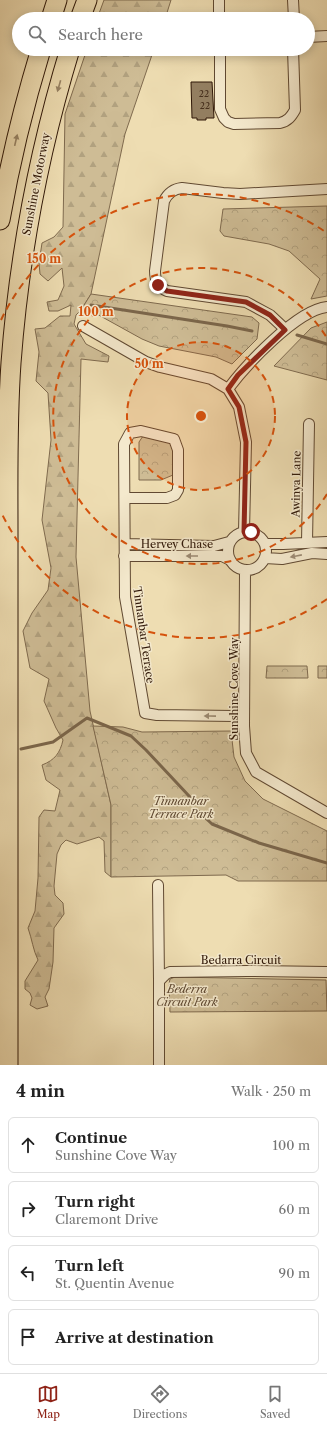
<!DOCTYPE html>
<meta charset="utf-8">
<style>
:root{--surface:#fff;--page:#f6f6f6;--text:#222;--muted:#767676;--line:#e0e0e0;--accent:#8f2418}
body{margin:0;font-family:"Libre Caslon Text",serif;background:var(--page);color:var(--text)}
.stop{position:absolute;width:12px;height:12px;margin:-9px;border:3px solid #8f2418;border-radius:50%;background:#fff}
.stop.end{background:#8f2418;border-color:#fff;box-shadow:0 1px 4px #0008}
.list{margin:0;padding:0;list-style:none}
h2{display:flex;justify-content:space-between;align-items:center;height:52px;margin:0;padding:0 16px;font-size:17px}
h2 small{font-size:13px;font-weight:400;color:var(--muted)}
.list li{display:grid;grid-template-columns:26px 1fr auto;gap:12px;align-items:center;box-sizing:border-box;height:56px;margin:0 8px 8px;padding:0 8px;border:1px solid var(--line);border-radius:6px}
.list b{display:block;font-size:15px;white-space:nowrap}
.list p{margin:0;font-size:13px;white-space:nowrap;color:var(--muted)}
.list em{font-size:13px;font-style:normal;color:var(--muted)}
.icon{flex:none;width:22px;height:22px;fill:none;stroke:currentColor;stroke-width:2;stroke-linecap:round;stroke-linejoin:round}
.map{position:relative;flex:none;width:327px;height:1065px;overflow:hidden}
.search{position:absolute;background:var(--surface);box-shadow:0 2px 10px #0003;left:12px;right:12px;top:12px;height:44px;display:flex;align-items:center;gap:10px;box-sizing:border-box;padding:0 14px;border-radius:22px;color:var(--muted);font-size:15px}
.sheet{height:308px;background:var(--surface)}
nav{display:flex;justify-content:space-around;align-items:center;box-sizing:border-box;height:56px;border-top:1px solid var(--line);background:var(--surface);font-size:11px;color:var(--muted)}
nav a{display:grid;justify-items:center;gap:2px}
nav .on{color:var(--accent)}
.map>svg:first-child{display:block}
</style>
<div class="map">
<svg width="327" height="1065" viewBox="0 0 327 1065">
<defs>
<pattern id="forest-firs" width="22" height="20" patternUnits="userSpaceOnUse"><rect width="22" height="20" fill="#cebc95"/><path d="M5 1l3.5 6h-7zM16 11l3.5 6h-7z" fill="#b1a17f"/></pattern>
<pattern id="park-crowns" width="20" height="18" patternUnits="userSpaceOnUse"><rect width="20" height="18" fill="#cebc95"/><path d="M2 6a3 3 0 1 1 6 0M12 15a3 3 0 1 1 6 0" fill="none" stroke="#b1a17f"/></pattern>
</defs>
<rect width="100%" height="100%" fill="#eeddb2"/>
<filter id="stains"><feTurbulence type="fractalNoise" baseFrequency=".005" numOctaves="4"/><feColorMatrix values="0 0 0 0 .2 0 0 0 0 .09 0 0 0 0 .02 0 0 0 .5 -.17"/></filter>
<radialGradient id="worn" r=".72"><stop offset=".6" stop-color="#630" stop-opacity="0"/><stop offset="1" stop-color="#630" stop-opacity=".3"/></radialGradient>
<path fill="url(#forest-firs)" stroke="#7f6a4e" d="M104 0H171L165 19H97Z
M87 49H154L125 134 91 294 81 310 76 315 74 324 86 344 109 356 108 362 81 359 76 557 90 711 111 805V877L105 872 104 841 99 837 77 844 66 840 61 845 57 854 54 886 55 895 63 903 64 914 54 928 53 962 49 989 45 997 48 1006 37 1009 30 1005 32 998 30 993 25 989V981L38 960C33 950 32 939 28 928L35 911 38 878 39 817 44 810 55 811 60 790 46 780 42 765C55 760 60 753 63 740L56 728 44 701 49 679 30 668 23 631 32 613 48 590 51 568 42 520 51 440 48 393 36 381 39 352 35 329 45 328 60 316H70L71 305 58 311H49L47 302 58 300 64 286 62 268 48 281 40 274 39 263 42 243 54 237 63 227 65 114Z"/>
<path fill="url(#park-crowns)" stroke="#7f6a4e" d="M327 206V296L311 299 320 279 289 251 269 244 224 236 220 231 223 209Z
M91 294 252 317 259 323 257 339 232 364 216 357 159 346 142 339 95 313 81 310Z
M327 322V380L274 366 311 328Z
M143 436 170 442 173 450V475L161 480H139V442Z
M267 666H307L308 678H266Z
M318 666H327V678H318Z
M93 726 123 727 142 732 231 731 234 757 245 781 263 799 327 831V881H238L226 875 111 877V805Z
M175 977 326 980 327 1011 170 1012 169 984 170 979Z"/>
<g fill="none" stroke-linecap="round" stroke-linejoin="round">
<path stroke="#7b664b" stroke-width="3" d="M91 305 227 326 252 331
M297 335 327 344
M21 749 53 742 87 718 131 736 146 750 190 797
M198 811 212 824 259 843 327 863"/>
</g>
<path fill="#937e60" stroke="#301808" d="M191 82H212L214 118H206V120H197V118H192Z"/>
<g fill="none" stroke-linecap="round" stroke-linejoin="round">
<g stroke="#604932" stroke-width="12">
<path id="minor" d="M219 0V19
M293 0 294 19
M308 37 327 36
M220 49V109L224 118 228 122 234 124 280 123C288 121 291 117 295 110L293 49
M83 326 146 362 160 367 211 379 228 389 239 407 246 442 244 532
M285 329 270 315 246 302 167 291C158 287 155 281 155 271L164 201C168 193 173 189 182 188L223 193 240 194 327 189
M228 389C246 365 297 310 327 307
M125 498H167L175 495 178 490V450L174 439 141 431 130 433 124 444 125 597 145 713 157 715 234 716 244 726
M228 551a19 19 0 1 1 38 0a19 19 0 1 1-38 0Z
M307 543 309 424
M125 544 214 546 229 542
M265 544H283L327 542
M124 556H222L230 560
M265 558 282 559 312 553 327 554
M245 570 244 726 246 753 256 772 327 813
M158 885 159 981
M159 1065V981L166 974 170 972 247 971 327 972"/>
</g>
<g stroke="#301808" stroke-width="21">
<path id="motorway" d="M51 19 57 0
M80 19 87 0
M0 220C10 162 24 105 41 49
M8 1065V532C8 476 7 419 11 363 19 256 39 151 70 49"/>
</g>
<use href="#minor" stroke="#f4e9cd" stroke-width="10"/>
<use href="#motorway" stroke="#eeddb2" stroke-width="19"/>
</g>
<defs><path id="oneway-solid" d="M-6-.8H1V-3.2L6.5 0L1 3.2V.8H-6Z"/></defs>
<g fill="#988466">
<use href="#oneway-solid" transform="translate(59 86) rotate(106)"/>
<use href="#oneway-solid" transform="translate(16 140) rotate(-77)"/>
</g>
<g fill="#9c8b74">
<use href="#oneway-solid" transform="translate(192 556) rotate(-180)"/>
<use href="#oneway-solid" transform="translate(296 556) rotate(169)"/>
<use href="#oneway-solid" transform="translate(210 716) rotate(-179)"/>
</g>
<g fill="none" stroke-linecap="round" stroke-linejoin="round">
<path stroke="#8f2418" stroke-width="5" d="M158 285 162 288 167 291 246 302 270 315 285 330 238 375 228 389 239 407 246 442 244 532H251"/>
</g>
<circle cx="201" cy="416" r="74" fill="#d6520c" fill-opacity=".12"/>
<g fill="none" stroke="#d6520c" stroke-width="2" stroke-dasharray="7 5">
<circle cx="201" cy="416" r="74"/>
<path d="M327 494A148 148 0 1 1 327 338"/>
<path d="M327 599A222 222 0 0 1 1 512M1 320A222 222 0 0 1 327 233"/>
</g>
<g text-anchor="middle" stroke-width="3" stroke-linejoin="round" paint-order="stroke">
<g font-size="9" fill="#49321e">
<text x="204" y="97">22</text>
<text x="205" y="109">22</text>
</g>
<g font-size="11" fill="#301808" stroke="#f4e9cd">
<text transform="translate(36 184) rotate(-79)" y="4">Sunshine Motorway</text>
<text transform="translate(296 484) rotate(-89)" y="4">Awinya Lane</text>
<text x="177" y="548">Hervey Chase</text>
<text transform="translate(144 635) rotate(82)" y="4">Tinnanbar Terrace</text>
<text transform="translate(234 689) rotate(-90)" y="4">Sunshine Cove Way</text>
<text x="241" y="964">Bedarra Circuit</text>
</g>
<g font-size="11" font-style="italic" fill="#5f4932" stroke="#f4e9cd">
<text x="181" y="805">Tinnanbar<tspan x="181" dy="13">Terrace Park</tspan></text>
<text x="187" y="993">Bederra<tspan x="187" dy="13">Circuit Park</tspan></text>
</g>
</g>
<circle cx="201" cy="416" r="6" fill="#d6520c" stroke="#f4e9cd" stroke-width="2"/>
<g font-size="12" text-anchor="middle" font-weight="bold" fill="#d6520c" stroke="#f4e9cd" stroke-width="3" stroke-linejoin="round" paint-order="stroke">
<text x="44" y="263">150 m</text>
<text x="96" y="316">100 m</text>
<text x="149" y="368">50 m</text>
</g>
<rect width="100%" height="100%" filter="url(#stains)"/>
<rect width="100%" height="100%" fill="url(#worn)"/>
</svg>
<div class="stop" style="left:251px;top:532px"></div>
<div class="stop end" style="left:158px;top:285px"></div>
<div class="search"><svg class="icon" aria-label="search" viewBox="0 0 24 24"><circle cx="10" cy="10" r="6"/><path d="M15 15l6 6"/></svg>Search here</div>
</div>
<section class="sheet">
<h2>4 min<small>Walk · 250 m</small></h2>
<ul class="list">
<li><svg class="icon" aria-label="ahead" viewBox="0 0 24 24"><path d="M12 20V5M6 11l6-6 6 6"/></svg><div><b>Continue</b><p>Sunshine Cove Way</p></div><em>100 m</em></li>
<li><svg class="icon" aria-label="right" viewBox="0 0 24 24"><path d="M7 20v-9h11M14 6l5 5-5 5"/></svg><div><b>Turn right</b><p>Claremont Drive</p></div><em>60 m</em></li>
<li><svg class="icon" aria-label="left" viewBox="0 0 24 24"><path d="M17 20v-9H6M10 6l-5 5 5 5"/></svg><div><b>Turn left</b><p>St. Quentin Avenue</p></div><em>90 m</em></li>
<li><svg class="icon" aria-label="arrive" viewBox="0 0 24 24"><path d="M6 21V4h12l-3 4 3 4H6"/></svg><div><b>Arrive at destination</b></div></li>
</ul>
</section>
<nav>
<a class="on"><svg class="icon" aria-label="map" viewBox="0 0 24 24"><path d="M3 6l6-2 6 2 6-2v14l-6 2-6-2-6 2zM9 4v14M15 6v14"/></svg>Map</a>
<a><svg class="icon" aria-label="directions" viewBox="0 0 24 24"><path d="M12 3l9 9-9 9-9-9zM9 14v-3h6M13 9l2 2-2 2"/></svg>Directions</a>
<a><svg class="icon" aria-label="saved" viewBox="0 0 24 24"><path d="M7 4h10v16l-5-4-5 4z"/></svg>Saved</a>
</nav>
